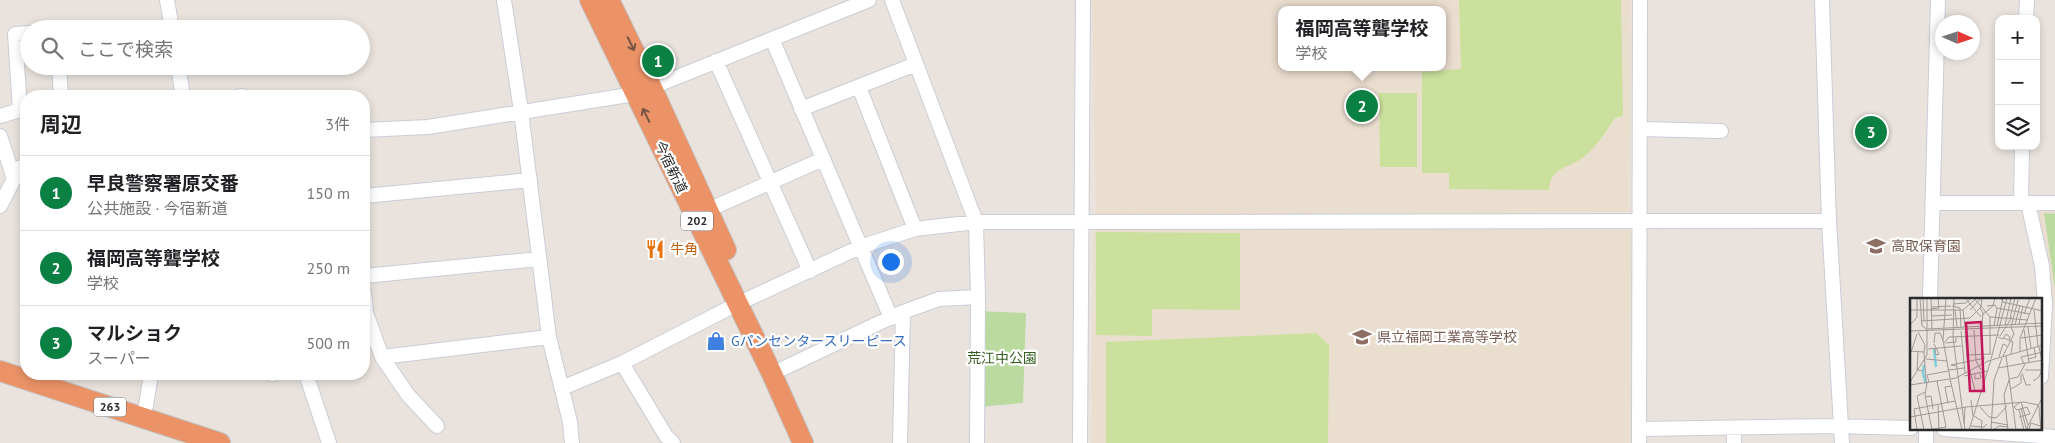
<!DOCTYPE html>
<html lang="ja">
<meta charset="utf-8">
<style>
:root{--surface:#fff;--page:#f6f6f6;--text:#202124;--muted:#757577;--line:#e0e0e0;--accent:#0b8043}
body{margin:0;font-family:"PT Sans","Noto Sans JP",sans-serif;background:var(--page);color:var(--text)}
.controls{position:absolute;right:15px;top:15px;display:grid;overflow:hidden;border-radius:10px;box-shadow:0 2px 8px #0003}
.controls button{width:45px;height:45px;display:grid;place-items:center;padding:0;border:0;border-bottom:1px solid var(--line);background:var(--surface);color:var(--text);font:25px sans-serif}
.compass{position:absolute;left:1935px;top:15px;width:45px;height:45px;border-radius:50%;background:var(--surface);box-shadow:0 2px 8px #0003;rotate:93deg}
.you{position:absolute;left:890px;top:261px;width:18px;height:18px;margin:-12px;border:4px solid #fff;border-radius:50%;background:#1a73e8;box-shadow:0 0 0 8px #1a73e833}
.badge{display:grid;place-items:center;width:32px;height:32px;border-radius:50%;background:var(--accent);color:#fff;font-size:16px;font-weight:700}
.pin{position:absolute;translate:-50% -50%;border:2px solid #fff;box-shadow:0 1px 5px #0006}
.popup{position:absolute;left:1278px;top:6px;width:168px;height:65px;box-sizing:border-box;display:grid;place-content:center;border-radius:10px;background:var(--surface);filter:drop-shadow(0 1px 4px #0005);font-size:16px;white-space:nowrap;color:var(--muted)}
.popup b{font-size:19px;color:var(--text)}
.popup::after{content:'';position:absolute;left:50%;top:100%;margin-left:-10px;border:10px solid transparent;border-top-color:var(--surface)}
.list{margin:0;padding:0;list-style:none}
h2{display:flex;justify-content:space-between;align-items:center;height:65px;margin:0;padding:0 20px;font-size:21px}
h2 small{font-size:16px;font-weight:400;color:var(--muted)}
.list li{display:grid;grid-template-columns:32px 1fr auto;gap:15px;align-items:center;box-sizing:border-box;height:75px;padding:0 20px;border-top:1px solid var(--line)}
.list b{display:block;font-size:19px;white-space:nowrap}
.list p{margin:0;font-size:16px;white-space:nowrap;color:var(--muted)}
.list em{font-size:16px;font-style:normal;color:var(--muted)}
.icon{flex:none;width:28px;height:28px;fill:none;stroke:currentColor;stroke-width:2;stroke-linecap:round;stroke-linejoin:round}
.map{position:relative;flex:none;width:2055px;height:443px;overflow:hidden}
.search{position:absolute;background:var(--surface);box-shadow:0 2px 8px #0003;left:20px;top:20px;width:350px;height:55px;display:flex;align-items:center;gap:12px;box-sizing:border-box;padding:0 18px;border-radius:28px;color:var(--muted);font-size:19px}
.panel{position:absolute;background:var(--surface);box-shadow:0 2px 8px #0003;left:20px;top:90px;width:350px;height:290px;border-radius:20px}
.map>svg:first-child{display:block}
</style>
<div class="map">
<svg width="2055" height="443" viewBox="0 0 2055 443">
<rect width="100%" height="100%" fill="#eae3dd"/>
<path fill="#eadecf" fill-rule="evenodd" d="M1092 0H1631L1630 212 1096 216ZM1282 10H1442V67H1282Z
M2040 210H2055V309L2038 214Z
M1093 229 1631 230V443H1091Z"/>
<path fill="#badaa0" d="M2044 213 2055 214V289Z
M979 311 1026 313 1023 403 979 407Z"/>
<path fill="#cbe09d" d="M1459 0H1621L1623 116 1615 118C1606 131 1598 145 1586 155 1571 169 1550 165 1549 190L1449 189V173H1422V72L1461 69Z
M1379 93H1417V167H1380Z
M1096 232 1240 233V310L1152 309V336L1096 335Z
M1316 333 1329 345 1328 443H1106V342Z"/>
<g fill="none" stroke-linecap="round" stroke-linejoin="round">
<g stroke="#c9cdd6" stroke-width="16">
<path id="minor" d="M167 0 172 29
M504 0 521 111 549 337 570 422 572 443
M892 0 976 222 978 297 977 443
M1822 0 1829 221 1842 443
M2026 19 2027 0
M772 39 891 318
M716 61 810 271
M59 66 61 96
M178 66 183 96
M859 87 915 229
M240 96H242
M801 109 916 64
M0 116 20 110 15 34 29 33
M1640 129 1721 131
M364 130 428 127 635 94 869 0
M0 136 14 179 0 206
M12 170 26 166
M364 196 530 180
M1933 203H2055
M2021 203 2022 146
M2028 203 2042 266 2045 303 2041 377
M708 210 823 159
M364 276 539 259
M364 293 366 313 382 357 549 337
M1930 299 1938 0
M382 357 408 395 437 426
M622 363 737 304 860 247 915 229 976 222 1829 221
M782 369 898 314
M272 374H273
M306 374 329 443
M562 388 622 363 666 436 673 443
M141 417 146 406 151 374
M1734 428V443
M1639 429 1834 426 1911 428
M1944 429 2055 437
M900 443 903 312 939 299 978 297
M1080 443 1083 0
M1639 443 1640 0
M1926 443V429"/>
</g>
<g stroke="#c3c3c3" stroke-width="22">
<path id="highway" d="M590 0 772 374 803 443
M609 0 652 88 726 250
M0 371 220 443"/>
</g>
<use href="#minor" stroke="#fff" stroke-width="14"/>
<use href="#highway" stroke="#eb9267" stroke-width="20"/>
</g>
<defs><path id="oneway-shaft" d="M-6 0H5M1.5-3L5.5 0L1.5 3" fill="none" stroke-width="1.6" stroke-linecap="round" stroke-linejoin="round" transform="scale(1.25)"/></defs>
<g stroke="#775442">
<use href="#oneway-shaft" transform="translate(631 44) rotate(64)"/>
<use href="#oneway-shaft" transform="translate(646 115) rotate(-116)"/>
</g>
<defs>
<g id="school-bare" transform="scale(1.5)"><path d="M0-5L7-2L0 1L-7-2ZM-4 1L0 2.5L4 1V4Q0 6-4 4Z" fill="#8d6e63" stroke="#fff" stroke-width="2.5" paint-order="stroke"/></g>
<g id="restaurant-bare" transform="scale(1.5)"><path d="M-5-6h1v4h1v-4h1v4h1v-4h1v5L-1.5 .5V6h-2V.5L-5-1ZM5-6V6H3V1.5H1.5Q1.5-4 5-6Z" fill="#e8710a" stroke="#fff" stroke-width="2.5" paint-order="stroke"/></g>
<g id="shop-bare" transform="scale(1.5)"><path d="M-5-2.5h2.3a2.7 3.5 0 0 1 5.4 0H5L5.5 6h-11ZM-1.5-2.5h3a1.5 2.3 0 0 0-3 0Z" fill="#3f7fe0" stroke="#fff" stroke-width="2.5" paint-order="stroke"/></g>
</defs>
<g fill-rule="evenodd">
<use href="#school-bare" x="1876" y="246"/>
<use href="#restaurant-bare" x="655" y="249"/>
<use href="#school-bare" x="1362" y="337"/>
<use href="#shop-bare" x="716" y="341"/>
</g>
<g text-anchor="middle" stroke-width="4.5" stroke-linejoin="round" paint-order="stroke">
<g fill="#fff" stroke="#6a6a6a" stroke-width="1">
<rect x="681" y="211.5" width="32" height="19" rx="4"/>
<rect x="94" y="397.5" width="32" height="19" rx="4"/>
</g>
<g font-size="12" font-weight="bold" fill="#2a2a2a">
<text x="697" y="225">202</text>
<text x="110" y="411">263</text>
</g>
<g font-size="14" fill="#2a2a2a" stroke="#fff">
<text transform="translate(671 167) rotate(64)" y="5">今宿新道</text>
</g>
<g font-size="14" fill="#785e54" stroke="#fff" text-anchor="start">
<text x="1891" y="251">高取保育園</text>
<text x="1377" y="342">県立福岡工業高等学校</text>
</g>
<g font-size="14" fill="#c56008" stroke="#fff" text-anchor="start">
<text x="670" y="254">牛角</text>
</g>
<g font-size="14" fill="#366cbe" stroke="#fff" text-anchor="start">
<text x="731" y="346">Gパンセンタースリーピース</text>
</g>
<g font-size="14" fill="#355e22" stroke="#fff">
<text x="1002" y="363">荒江中公園</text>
</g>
</g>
<g transform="translate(1910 298)">
<rect width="132" height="132" fill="#eae3dd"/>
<path fill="none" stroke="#7cd0e0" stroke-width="2.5" d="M24 51 26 69M14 67 13 76 16 85"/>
<path fill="none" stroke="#9d9995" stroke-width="1" d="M10 0 12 28 18 32M13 0 14 23M21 0 22 31M36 0 33 42 40 80M44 0 43 39 55 132M55 0 71 19M64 0 80 19V56M91 0 93 4 133 13M43 6 56 5 61 0M42 8 50 10 51 29M77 8 85 7 87 11 84 28M21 9 41 8M70 10 73 15 71 38M87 10 120 16M20 11 29 10 28 0M0 12H53L67 0M45 12 47 29M53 12 55 29M60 12 71 0M124 12 128 48M114 16 120 0M72 17 83 8 85 0M22 18 42 17M80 19 118 22M100 20 105 0M11 23 60 20 71 9 72 0M109 26 113 8M0 27 7 19V0M95 27 101 0M105 27 110 7M87 28 93 0M118 29 121 50M18 31 133 25M64 32 66 63 71 72M114 32 119 65M0 33 133 28M51 33 55 75M55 33 57 60 65 93M90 38 102 19M88 39 93 41 96 36 100 39 99 42M94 40 103 44 101 56M111 40 133 37M24 45 25 35H30L33 42M34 45 39 39 89 37M36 45 46 44V39M24 46 29 56 26 57 25 51M129 49 133 67M18 51 51 48M0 53 14 54 15 47 8 34M110 53V40L126 0M8 54 7 72 13 73M14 54 16 84M0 57 7 36M57 57 81 56M93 58 104 36 101 29 108 2M96 58 106 132M89 59 93 46 97 48M16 61 37 63M81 61 97 0M118 61 126 59 124 50M114 66 111 59 133 54M46 68 41 67 75 60M88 70 133 62M39 72 54 70M115 72H132M112 75 116 87H121M65 76V81L71 80 70 75M54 78 77 73M40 81 52 132M99 81 108 79 115 66M123 83 129 79 133 69M0 84 17 57V0M19 84 17 77 38 73M17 85 15 97 22 132M0 87 46 80 78 63 133 47M101 91 111 85V77M15 99 21 98 23 111M61 102 63 118M111 104 118 127M38 105 35 89 42 88M28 107 29 132M70 109 79 119 86 120 97 108M111 110 116 130 120 132M109 112 114 132M129 112 131 132M64 118 72 123 71 132M0 119 56 109 114 104 128 107 130 112M109 119 120 116 117 109 107 112 104 109 109 105M81 124 98 127M54 126 55 109M61 128 74 129 77 126M119 131 121 125 130 128M7 132 4 111 45 103M14 132 7 98 15 94M17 132 36 129 27 83M59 132 81 62M81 132 84 82 92 60M83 132 89 128 98 129M98 132 94 97 99 82M116 132 133 98"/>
<path fill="#c2185b" fill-opacity="0.15" stroke="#c2185b" stroke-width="2.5" d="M71 24 74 93H60L56 25Z"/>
<rect width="132" height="132" fill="none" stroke="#2a2a2a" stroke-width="2.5"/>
</g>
</svg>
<div class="controls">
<button>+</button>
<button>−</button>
<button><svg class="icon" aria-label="layers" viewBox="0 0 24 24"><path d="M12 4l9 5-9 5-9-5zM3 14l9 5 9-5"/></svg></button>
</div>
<svg class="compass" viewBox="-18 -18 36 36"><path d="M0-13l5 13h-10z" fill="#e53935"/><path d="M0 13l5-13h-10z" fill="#757577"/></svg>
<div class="you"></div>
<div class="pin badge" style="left:658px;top:61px">1</div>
<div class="pin badge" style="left:1362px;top:106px">2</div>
<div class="popup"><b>福岡高等聾学校</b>学校</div>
<div class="pin badge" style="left:1871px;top:132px">3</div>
<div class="search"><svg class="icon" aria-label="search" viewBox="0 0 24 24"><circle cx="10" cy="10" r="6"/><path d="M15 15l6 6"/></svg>ここで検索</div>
<section class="panel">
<h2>周辺<small>3件</small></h2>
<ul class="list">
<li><span class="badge">1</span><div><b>早良警察署原交番</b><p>公共施設 · 今宿新道</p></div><em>150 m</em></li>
<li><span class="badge">2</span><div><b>福岡高等聾学校</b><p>学校</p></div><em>250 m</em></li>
<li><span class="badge">3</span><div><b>マルショク</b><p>スーパー</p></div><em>500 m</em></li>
</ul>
</section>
</div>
